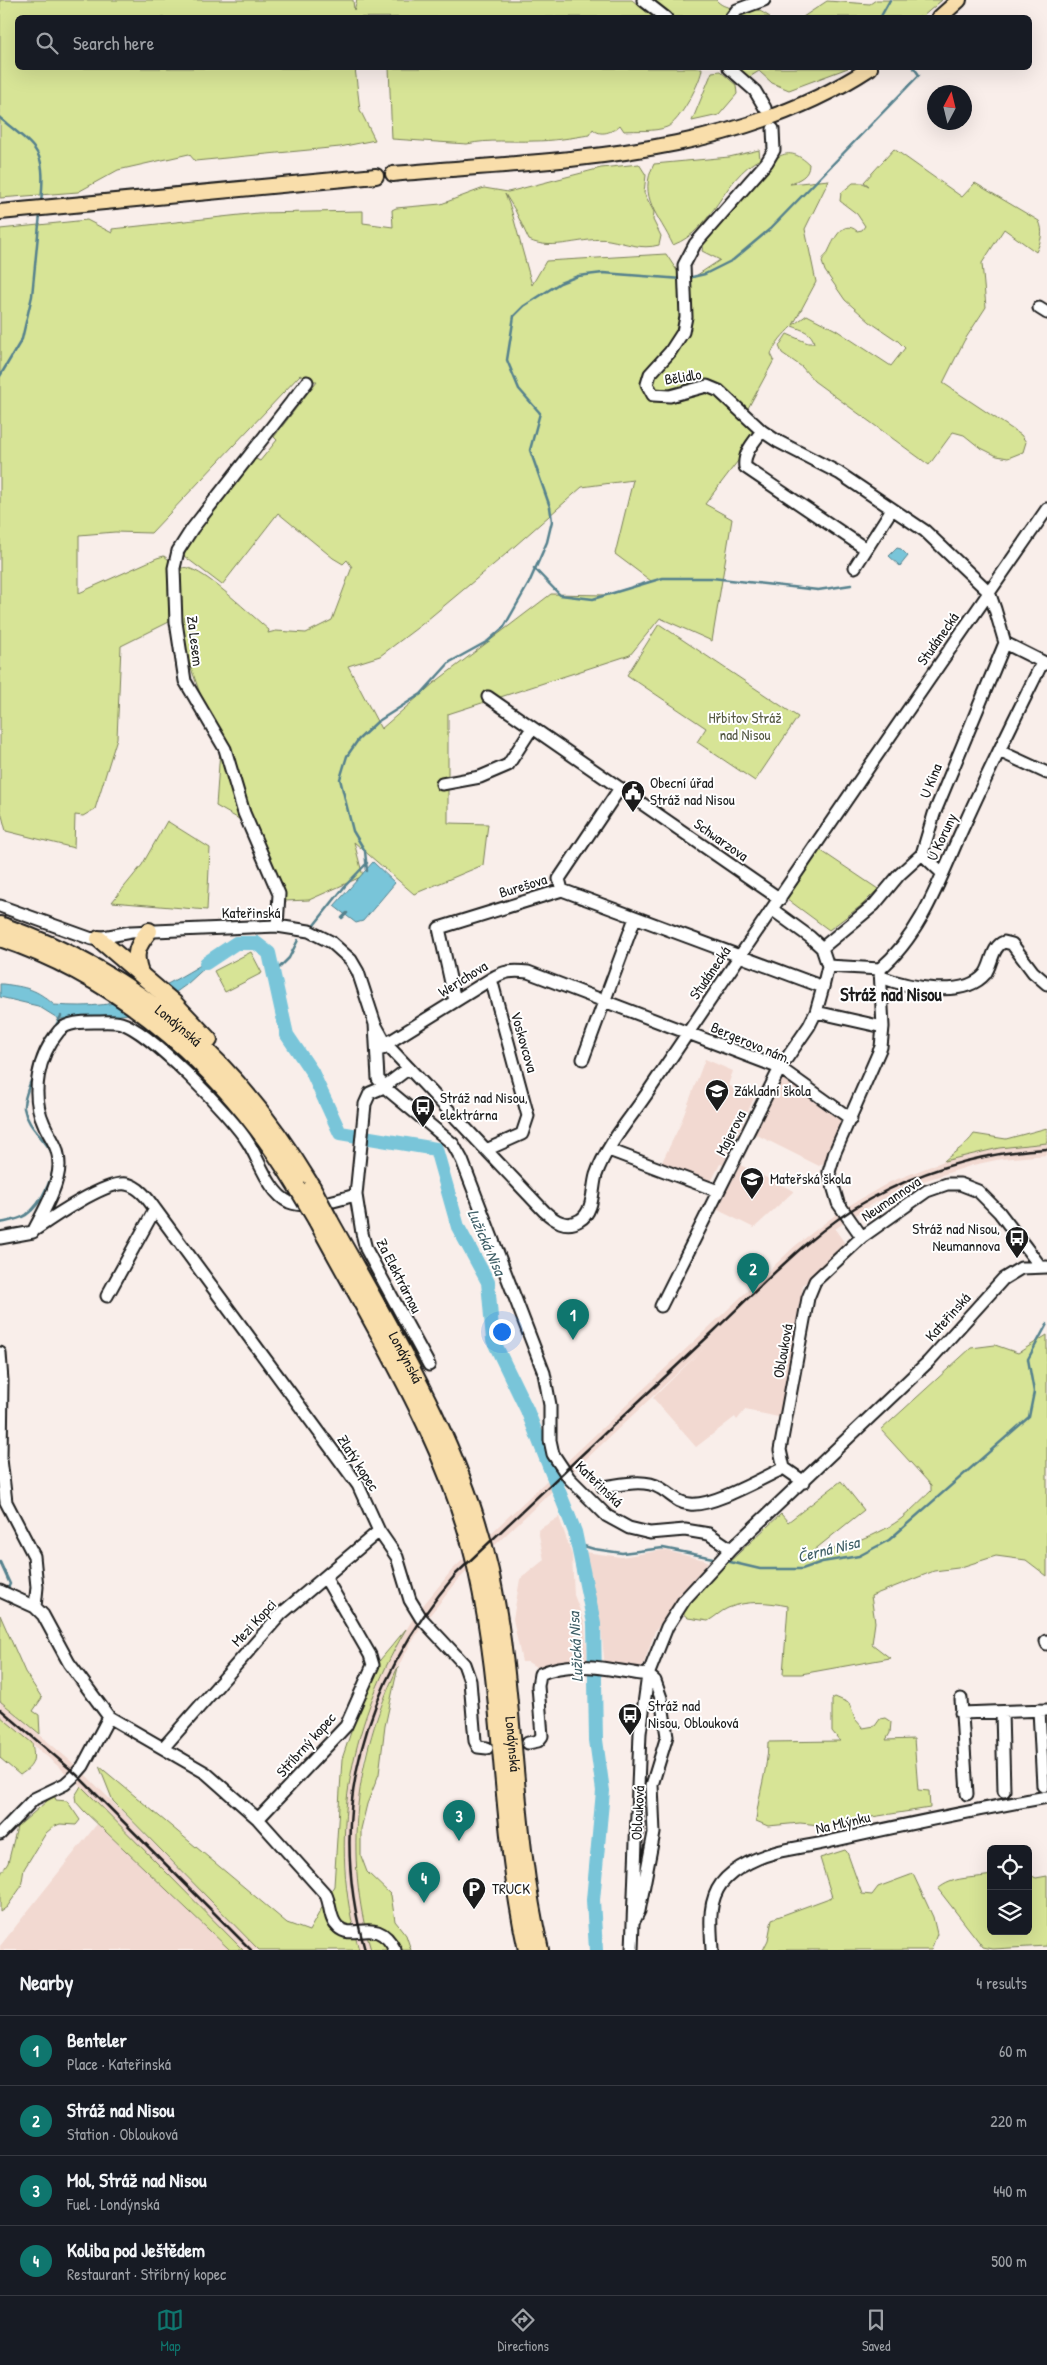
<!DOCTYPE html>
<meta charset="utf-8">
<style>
:root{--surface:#171b24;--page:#242831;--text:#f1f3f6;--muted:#9ea1a6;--line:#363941;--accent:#0f766e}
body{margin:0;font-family:"Patrick Hand",sans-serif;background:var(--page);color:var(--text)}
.controls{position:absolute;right:15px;bottom:15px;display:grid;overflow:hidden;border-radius:8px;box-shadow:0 5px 20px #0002}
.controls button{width:45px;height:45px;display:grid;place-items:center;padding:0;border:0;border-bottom:1px solid var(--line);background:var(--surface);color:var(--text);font:25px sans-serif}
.compass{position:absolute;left:927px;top:85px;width:45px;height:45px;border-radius:50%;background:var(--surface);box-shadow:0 5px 20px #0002;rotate:7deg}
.you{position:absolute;left:501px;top:1331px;width:18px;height:18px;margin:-12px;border:4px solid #fff;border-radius:50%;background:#1a73e8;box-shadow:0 0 0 8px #1a73e833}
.badge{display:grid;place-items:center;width:32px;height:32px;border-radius:50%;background:var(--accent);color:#fff;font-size:16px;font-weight:700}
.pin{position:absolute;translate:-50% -41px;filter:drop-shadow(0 1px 2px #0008)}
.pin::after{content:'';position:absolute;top:26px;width:18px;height:15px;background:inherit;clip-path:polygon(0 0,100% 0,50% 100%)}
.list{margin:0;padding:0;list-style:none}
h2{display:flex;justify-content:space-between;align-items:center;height:65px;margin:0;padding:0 20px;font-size:21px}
h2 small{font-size:16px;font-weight:400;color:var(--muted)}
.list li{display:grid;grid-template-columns:32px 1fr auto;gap:15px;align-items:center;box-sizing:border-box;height:70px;padding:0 20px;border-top:1px solid var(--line)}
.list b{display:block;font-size:19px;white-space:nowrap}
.list p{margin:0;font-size:16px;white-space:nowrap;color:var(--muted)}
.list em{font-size:16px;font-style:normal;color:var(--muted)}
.icon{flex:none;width:28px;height:28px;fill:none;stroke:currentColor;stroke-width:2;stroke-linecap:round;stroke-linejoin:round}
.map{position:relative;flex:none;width:1047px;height:1950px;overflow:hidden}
.search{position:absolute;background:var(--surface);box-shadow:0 5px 20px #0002;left:15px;right:15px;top:15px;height:55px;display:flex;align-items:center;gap:12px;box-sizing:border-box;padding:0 18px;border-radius:8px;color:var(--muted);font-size:19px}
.sheet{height:345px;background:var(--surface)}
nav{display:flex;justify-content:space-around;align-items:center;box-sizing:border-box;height:70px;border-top:1px solid var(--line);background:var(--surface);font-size:14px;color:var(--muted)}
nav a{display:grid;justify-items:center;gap:2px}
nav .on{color:var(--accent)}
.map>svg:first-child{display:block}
</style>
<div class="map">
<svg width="1047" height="1950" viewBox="0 0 1047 1950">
<rect width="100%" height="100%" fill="#f9eeea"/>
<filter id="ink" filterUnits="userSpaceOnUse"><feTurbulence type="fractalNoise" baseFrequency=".02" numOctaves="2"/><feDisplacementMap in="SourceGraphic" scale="10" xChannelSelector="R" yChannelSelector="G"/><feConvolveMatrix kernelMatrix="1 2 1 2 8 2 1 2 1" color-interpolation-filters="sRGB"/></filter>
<g filter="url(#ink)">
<path fill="#f2d9d1" d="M705 1059 733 1071 728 1085 754 1098 723 1165 720 1164 710 1184 660 1166 680 1125Z
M783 1079 840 1120 841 1124 824 1163 819 1166 751 1132 779 1080Z
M1047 1143V1155L1001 1159 973 1165 920 1182 872 1204 835 1229 846 1245 803 1285 783 1418 745 1410 737 1420 735 1417 696 1447 653 1398 706 1346 460 1578 425 1621 403 1657 379 1710 364 1758 357 1811 356 1848 362 1911 371 1950H359L350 1913 344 1848 345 1810 353 1756 368 1705 393 1651 416 1614 452 1570 795 1246 843 1209 890 1182 944 1161 999 1148Z
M736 1163 794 1191 754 1228 714 1208Z
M559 1517 572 1555 574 1595 585 1624 588 1662 539 1669 528 1662H522L513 1619 520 1579 544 1560 538 1530Z
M663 1550 705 1560 708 1562 655 1631 643 1666 630 1670 605 1667 601 1629 591 1590 585 1552 621 1557Z
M0 1701 80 1769 259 1950H243L81 1786 0 1716Z
M97 1824 230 1950H0V1946Z"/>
<path fill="#d7e496" stroke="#7a8059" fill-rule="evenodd" d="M0 0H353L354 10 357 0H632L653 17 18 18V68H355L360 110 375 140 340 147 195 161 189 154 118 170 78 192 0 198Z
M637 0H716C726 11 738 7 751 8 758 9 765 14 770 17H658Z
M876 0H942L922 17H803L827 1 870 4Z
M389 68H702C702 80 679 123 667 127 655 132 637 130 624 131L620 125C613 132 600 137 593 129L589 135C571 138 552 141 534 141 512 142 489 139 467 144L392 139Z
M736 68H848L789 90 772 83 759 71 748 78Z
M720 71 736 85 737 94 719 115 692 121 712 72Z
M894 149 962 197 975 183 1039 221C1044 231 1041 242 1036 252L1004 229 982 263 986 307 964 341 943 383 1021 435 1026 442 1023 452 1008 458 997 456 979 447 964 435 953 432 929 465 814 381 802 367 782 353 779 346 787 334 808 343H814C812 332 802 330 792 326 783 335 776 342 771 354L774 360 747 410 760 432 705 504 732 519 712 641 660 618 630 655 448 714V823L488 824 483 865 414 894 354 842 363 876 309 900 285 901 255 828 216 806 220 750 184 648 179 569C184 567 186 567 191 569 211 576 250 614 269 630L268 633 276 631 306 633 332 620 352 567 347 560 343 564 333 558 278 513 222 585 184 556C195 525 233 485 254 458L260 461 277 440 274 437 317 381H309L300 375 151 533 115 532 79 535V593L157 558 164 556 173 563V589L169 592V622L121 646 117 738 95 809 83 816 75 815 74 848 6 831 0 808V229L87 220 112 233V229L258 213 363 211V223L393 227 392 210 396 208 441 204 484 188 508 192 601 168 639 164 646 175 644 193 654 212 653 220 661 236 659 245C641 250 626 243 609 240 584 236 553 252 529 240L515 210 505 194 511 209 532 285 546 261 666 254 685 283 720 260 702 251 705 239 778 157C790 150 799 155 809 164 809 177 799 179 790 184L829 180 805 229 816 282 793 325 807 315 836 330 891 366 905 348 898 341 870 322 845 300 825 271 822 262C823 256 826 257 828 252 833 242 842 218 857 231L862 230 865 226 857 214 840 201 841 193 853 183H863L869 186 864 182ZM633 480 615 554 651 581 606 595 551 594 434 683 381 729 348 666 380 656 421 625 499 560 582 487Z
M759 150 760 159C722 178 715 229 673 245 659 215 637 197 654 164L729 157Z
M659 624 798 717 755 781 697 742 706 728 627 675Z
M167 821 210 848 207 910 112 902 142 865Z
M820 850 878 889 862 905 829 930 787 899Z
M251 952 262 973 225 992 214 971Z
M1047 1128V1143L999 1148 944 1161C955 1151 966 1146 974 1134L1006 1139Z
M1047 1335V1576L1026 1560 996 1556 958 1568 934 1571 871 1596 875 1622 872 1644 890 1658 801 1674H783L788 1606C768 1602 748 1600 728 1608 721 1611 715 1617 708 1621L688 1618 682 1613 688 1600 781 1514 788 1522 841 1481 864 1510 813 1551C835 1554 885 1532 902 1518 912 1510 921 1500 931 1491V1485L881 1430 971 1348 995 1345 1018 1353Z
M0 1615 25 1672 42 1698 33 1711 39 1715 40 1734 0 1701Z
M406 1629C349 1726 327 1840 359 1950H259L113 1801 99 1766 287 1923 309 1931 334 1886 342 1759 362 1699 380 1660Z
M398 1667 385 1726 379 1774 367 1804 361 1829V1856L367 1872 391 1895 395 1921 406 1935 411 1950H371C343 1855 355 1756 398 1667Z
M835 1697 849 1703 855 1719 863 1728 875 1726 880 1719 885 1718 891 1722 890 1733 886 1740 914 1739 918 1790 929 1791 930 1808 820 1825 800 1823 768 1826 756 1821C758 1794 768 1770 768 1742L840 1741 832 1731V1699Z
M0 1716 32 1743C35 1760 35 1765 20 1775L0 1758Z
M81 1786 243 1950H230L84 1811 76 1802 75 1796Z
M54 1795 56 1800 67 1801 80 1820 76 1825 60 1824 53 1827 46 1833 24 1869 21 1887 7 1907 0 1912V1875L8 1863 17 1827Z
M845 1850 847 1852 862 1894 872 1895 878 1887 913 1874 933 1917 937 1934 931 1950H763L768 1940 772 1919 832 1897 820 1858Z
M1028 1874 1036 1878 1047 1876V1946L993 1949 983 1947 938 1889C953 1876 972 1879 991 1875V1931H1028Z"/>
<path fill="#79c5d9" stroke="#54818d" d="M897 548 901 549 908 556 900 566 889 556Z
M373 862 395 883 363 921 356 923 334 906Z
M221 953 186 985 165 1000 128 1014 105 1017 59 1019 38 1006 0 997V984H3C26 987 37 989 54 1005 131 1011 158 990 221 953Z"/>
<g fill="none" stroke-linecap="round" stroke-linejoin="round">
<path stroke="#54818d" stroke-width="2.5" d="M880 18 890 0
M0 118C39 151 46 149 41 203
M688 278 705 274 733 260 770 229 919 75 914 68
M0 376 22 339 32 296 40 214
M534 568 560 595 593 599 663 578H712L818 590 851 585
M367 871 365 851 353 831 340 779 347 756 358 740 377 722 421 694 450 662 488 641 504 627 529 583 547 542 552 521 550 507 530 450 540 413 519 389 507 360 514 316 524 306 560 283 578 276 603 273 682 279
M342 918 347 913
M311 929 345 886 367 863
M273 974 289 958 298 940
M54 1029 61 1016
M0 1223C9 1221 18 1220 26 1215 41 1205 60 1169 51 1151 42 1136 27 1126 24 1108 23 1099 30 1084 33 1075
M577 1544 594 1549 622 1553 663 1548 718 1559
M726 1561 760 1569H802L822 1562 859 1556 889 1540 1029 1417 1034 1392 1028 1359 1047 1324
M0 1562 10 1584 7 1590"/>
<path stroke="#79c5d9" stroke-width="14" d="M206 963 236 943H256L269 953 287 1035 312 1072 340 1133 436 1149 458 1227 488 1282 493 1340 527 1410 575 1532 594 1623 596 1740 603 1791 593 1900 596 1950"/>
<g stroke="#1c1c1c" stroke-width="15">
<path id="minor" d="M643 0 666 18
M731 18 737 10 764 0
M729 68 755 91 765 108
M773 129 774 150 767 162 695 244 684 265 686 317 683 332 670 352 650 374 647 384 653 395 670 396 707 386 719 391 762 431 777 441 839 473 925 531 989 592 995 609 1005 643 934 814 922 854 899 875 874 905 822 948
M1039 308 1047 313
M762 431C754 442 743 453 745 467L866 549
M855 567 892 509
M1005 643 1047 664
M488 697 780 899
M999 751 1047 773
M442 784 480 777 508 765 532 728
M922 854 942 873
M562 890 559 879 620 788
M0 906 92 939 131 932 277 926 309 931 331 942 351 960 358 972 375 1024 378 1079 388 1090 453 1144 462 1160 544 1373 550 1405V1440L553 1454 569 1478 607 1516 629 1528 650 1533 685 1530 709 1534 731 1549
M277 926 279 894 244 813 225 749 185 681 176 622 174 568 178 551 192 529 307 382
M828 966 880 969C924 932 942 872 966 821 990 768 1016 716 1042 663
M881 977C907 987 964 999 985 974 992 965 992 946 1004 942L1012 944 1033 972 1047 984
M455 1001 439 928 562 890 823 987
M816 1012 883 1027
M375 1024 386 1044 544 1211C554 1220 566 1229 580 1220 594 1212 592 1189 596 1175 606 1146 629 1120 646 1095 778 899 912 703 1047 509
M382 1049 386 1044 491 979C504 971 513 970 528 972L780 1068 851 1119
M583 1059 635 918
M409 1068 384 1087 370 1093 365 1104 356 1195 362 1233 366 1249 429 1365
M486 1150 522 1134 528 1116 491 979
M609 1150 718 1191
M36 1229C53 1217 106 1181 126 1184 139 1186 148 1199 155 1209
M862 1237 838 1203 829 1172 835 1152 881 1047 883 1027 880 969
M0 1238 33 1232C42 1214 59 1186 59 1165 59 1146 51 1140 44 1124 30 1094 38 1056 59 1031 67 1022 83 1022 94 1022 102 1022 113 1021 121 1023 150 1031 232 1116 249 1144 259 1160 270 1194 289 1202 310 1210 335 1200 356 1195
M107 1296 155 1209 358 1485 379 1531 397 1557 410 1600 421 1618 464 1664 470 1681 475 1741 478 1747 487 1748
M661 1306 780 1068 809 1026 816 1012 823 987 828 966 822 948 810 937 773 910
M0 1353 2 1381 1 1459 6 1502 34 1556 37 1587 35 1607
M804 1482 784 1468 780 1450 808 1298 815 1281 862 1237 927 1191 947 1184H960L978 1191 999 1212 1040 1266
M603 1487C620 1485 644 1478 660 1488 671 1494 677 1503 690 1504 712 1507 762 1478 784 1468
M0 1591 35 1607 43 1615 69 1663 109 1717 206 1773 258 1819 326 1895C331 1905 329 1919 338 1927 354 1942 377 1914 395 1950
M1046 1641 1047 1644
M961 1699 967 1794
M1039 1710 1043 1786
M1002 1712 1004 1791
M961 1713 1047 1710
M528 1743 538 1741 542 1736 538 1686 540 1674C575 1658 612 1671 648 1675
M163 1748 281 1614 379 1531
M258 1819 346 1726 373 1665 370 1655 325 1577
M0 1834 34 1799 65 1784 76 1774 83 1766 109 1717
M635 1919 639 1911 654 1833 652 1785 667 1736 661 1698 655 1681 648 1675
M632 1950 640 1733 648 1675 667 1627 685 1599 731 1549 928 1362 1003 1279 1021 1268 1047 1267
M712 1950C711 1928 707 1903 721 1884 728 1875 738 1868 748 1863 773 1849 804 1848 832 1841 903 1825 975 1810 1047 1797"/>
</g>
<g stroke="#1c1c1c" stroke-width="18">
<path id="major" d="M939 18 959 0
M393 174C554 159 730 160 870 68
M0 212 376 176"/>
</g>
<g stroke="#1c1c1c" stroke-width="20">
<g id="highway">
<path id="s1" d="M0 925C142 975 235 1059 312 1187"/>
<path d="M0 938C128 981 228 1073 297 1187"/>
<path d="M99 939 174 1003 209 1040"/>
<path d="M140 973C133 954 137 946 149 931"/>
<path d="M317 1221C377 1333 450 1446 477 1571 505 1696 499 1825 527 1950"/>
<path id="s2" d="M330 1221C391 1331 463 1447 490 1571 517 1696 511 1827 540 1950"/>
</g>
</g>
<use href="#minor" stroke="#fff" stroke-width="11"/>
<use href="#major" stroke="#f9deab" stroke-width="14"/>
<use href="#highway" stroke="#f9deab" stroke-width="16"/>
<path stroke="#1c1c1c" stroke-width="2.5" d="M0 1709 76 1774 251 1950
M365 1950C325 1811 365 1681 456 1574 542 1492 628 1411 715 1330 764 1284 811 1231 870 1199 925 1169 985 1152 1047 1149"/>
<g stroke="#1c1c1c" stroke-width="20" stroke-linecap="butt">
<path id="highway-bridge" d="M297 1187 317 1221
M312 1187 330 1221"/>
</g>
<use href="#highway-bridge" stroke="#f9deab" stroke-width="16"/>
</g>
</g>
<defs>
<g id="civic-pin" transform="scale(1.25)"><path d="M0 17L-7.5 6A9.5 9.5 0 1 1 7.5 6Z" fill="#1c1c1c" stroke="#fff"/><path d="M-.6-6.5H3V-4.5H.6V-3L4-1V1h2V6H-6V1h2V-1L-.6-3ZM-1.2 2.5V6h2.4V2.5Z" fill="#fff"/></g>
<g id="school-pin" transform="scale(1.25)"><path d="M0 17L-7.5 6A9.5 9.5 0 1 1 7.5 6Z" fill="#1c1c1c" stroke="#fff"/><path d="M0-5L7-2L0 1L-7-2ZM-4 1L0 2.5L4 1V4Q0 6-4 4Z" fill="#fff"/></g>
<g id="bus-pin" transform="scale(1.25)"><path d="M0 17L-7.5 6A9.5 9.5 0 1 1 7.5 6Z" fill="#1c1c1c" stroke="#fff"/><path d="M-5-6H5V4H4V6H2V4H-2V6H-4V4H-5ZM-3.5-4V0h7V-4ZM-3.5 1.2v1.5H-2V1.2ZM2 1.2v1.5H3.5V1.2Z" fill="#fff"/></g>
<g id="parking-pin" transform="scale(1.25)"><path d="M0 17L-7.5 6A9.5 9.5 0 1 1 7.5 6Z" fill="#1c1c1c" stroke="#fff"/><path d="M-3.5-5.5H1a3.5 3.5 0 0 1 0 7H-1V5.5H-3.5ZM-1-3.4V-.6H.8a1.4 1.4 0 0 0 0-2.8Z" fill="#fff"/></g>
</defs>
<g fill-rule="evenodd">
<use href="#civic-pin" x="633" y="792"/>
<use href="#school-pin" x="717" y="1091"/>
<use href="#bus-pin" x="423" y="1107"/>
<use href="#school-pin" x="752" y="1179"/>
<use href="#bus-pin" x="1017" y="1238"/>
<use href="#bus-pin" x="630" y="1715"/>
<use href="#parking-pin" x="474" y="1889"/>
</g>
<g text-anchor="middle" stroke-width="4" stroke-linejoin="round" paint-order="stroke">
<g font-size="15" fill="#1c1c1c" stroke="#fff">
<text transform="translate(683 377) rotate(-9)" y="5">Bělidlo</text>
<text transform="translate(938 639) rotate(-55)" y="5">Studánecká</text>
<text transform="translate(195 641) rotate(83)" y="5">Za Lesem</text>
<text transform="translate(931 781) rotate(-68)" y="5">U Kina</text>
<text transform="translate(942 837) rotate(-65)" y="5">U Koruny</text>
<text transform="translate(721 840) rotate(35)" y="5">Schwarzova</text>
<text transform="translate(523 886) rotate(-17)" y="5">Burešova</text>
<text x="251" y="918">Kateřinská</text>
<text transform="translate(710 973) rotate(-56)" y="5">Studánecká</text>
<text transform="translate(463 979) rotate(-32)" y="5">Werichova</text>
<text dy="5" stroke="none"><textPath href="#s1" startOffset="206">Londýnská</textPath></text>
<text transform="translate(524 1042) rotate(74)" y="5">Voskovcova</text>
<text transform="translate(751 1043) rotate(23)" y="5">Bergerovo nám.</text>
<text transform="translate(731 1133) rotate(-63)" y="5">Majerova</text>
<text transform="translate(891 1199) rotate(-34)" y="5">Neumannova</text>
<text transform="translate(399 1276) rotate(63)" y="5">Za Elektrárnou</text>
<text transform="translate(948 1317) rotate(-48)" y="5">Kateřinská</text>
<text transform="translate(783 1351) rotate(-80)" y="5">Oblouková</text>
<text dy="5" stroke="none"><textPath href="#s2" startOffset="156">Londýnská</textPath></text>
<text transform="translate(358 1463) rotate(57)" y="5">Zlatý kopec</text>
<text transform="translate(599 1484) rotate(44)" y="5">Kateřinská</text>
<text transform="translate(254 1623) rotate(-47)" y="5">Mezi Kopci</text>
<text transform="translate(306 1745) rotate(-48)" y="5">Stříbrný kopec</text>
<text dy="5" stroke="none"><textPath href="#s2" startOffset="561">Londýnská</textPath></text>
<text transform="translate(638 1813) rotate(-87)" y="5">Oblouková</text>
<text transform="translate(843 1823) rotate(-13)" y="5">Na Mlýnku</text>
</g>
<g font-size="15" fill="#545841" stroke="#fff">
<text x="745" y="723">Hřbitov Stráž<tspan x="745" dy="17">nad Nisou</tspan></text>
</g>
<g font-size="15" fill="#1c1c1c" stroke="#fff" text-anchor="start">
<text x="650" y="788">Obecní úřad<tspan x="650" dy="17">Stráž nad Nisou</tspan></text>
<text x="734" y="1096">Základní škola</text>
<text x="440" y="1103">Stráž nad Nisou,<tspan x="440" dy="17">elektrárna</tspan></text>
<text x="770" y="1184">Mateřská škola</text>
<text x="1000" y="1234" text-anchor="end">Stráž nad Nisou,<tspan x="1000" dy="17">Neumannova</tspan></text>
<text x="648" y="1711">Stráž nad<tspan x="648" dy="17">Nisou, Oblouková</tspan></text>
<text x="492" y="1894">TRUCK</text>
</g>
<g font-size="16" font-style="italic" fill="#416068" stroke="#fff">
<text transform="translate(487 1242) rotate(66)" y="6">Lužická Nisa</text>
<text transform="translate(828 1549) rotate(-14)" y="6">Černá Nisa</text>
<text transform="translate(575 1647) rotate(-93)" y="6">Lužická Nisa</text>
</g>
<g font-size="18" font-weight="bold" fill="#1c1c1c" stroke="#fff">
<text x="891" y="1001">Stráž nad Nisou</text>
</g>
</g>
</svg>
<div class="controls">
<button><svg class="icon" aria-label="locate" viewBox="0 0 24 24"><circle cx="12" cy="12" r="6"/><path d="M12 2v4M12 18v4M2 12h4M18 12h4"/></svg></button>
<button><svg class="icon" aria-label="layers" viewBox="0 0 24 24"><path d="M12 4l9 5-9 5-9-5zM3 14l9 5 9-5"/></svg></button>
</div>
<svg class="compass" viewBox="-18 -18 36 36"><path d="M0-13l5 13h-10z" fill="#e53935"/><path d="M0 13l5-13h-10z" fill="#9ea1a6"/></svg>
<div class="you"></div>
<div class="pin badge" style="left:573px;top:1340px">1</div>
<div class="pin badge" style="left:753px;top:1294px">2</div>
<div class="pin badge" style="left:459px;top:1841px">3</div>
<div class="pin badge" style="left:424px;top:1903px">4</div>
<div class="search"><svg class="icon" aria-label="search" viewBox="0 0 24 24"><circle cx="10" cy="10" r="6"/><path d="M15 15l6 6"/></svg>Search here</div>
</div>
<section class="sheet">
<h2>Nearby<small>4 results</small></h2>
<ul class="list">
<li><span class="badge">1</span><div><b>Benteler</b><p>Place · Kateřinská</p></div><em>60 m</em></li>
<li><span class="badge">2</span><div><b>Stráž nad Nisou</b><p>Station · Oblouková</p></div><em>220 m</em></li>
<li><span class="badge">3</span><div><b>Mol, Stráž nad Nisou</b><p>Fuel · Londýnská</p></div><em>440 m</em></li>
<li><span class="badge">4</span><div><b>Koliba pod Ještědem</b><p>Restaurant · Stříbrný kopec</p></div><em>500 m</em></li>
</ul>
</section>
<nav>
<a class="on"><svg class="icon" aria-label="map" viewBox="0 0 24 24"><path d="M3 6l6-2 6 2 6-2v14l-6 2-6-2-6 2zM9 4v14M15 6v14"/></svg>Map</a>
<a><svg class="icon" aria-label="directions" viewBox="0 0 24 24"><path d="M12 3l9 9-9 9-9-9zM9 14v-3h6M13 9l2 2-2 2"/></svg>Directions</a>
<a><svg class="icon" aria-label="saved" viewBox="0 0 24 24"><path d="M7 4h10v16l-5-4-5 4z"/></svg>Saved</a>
</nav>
